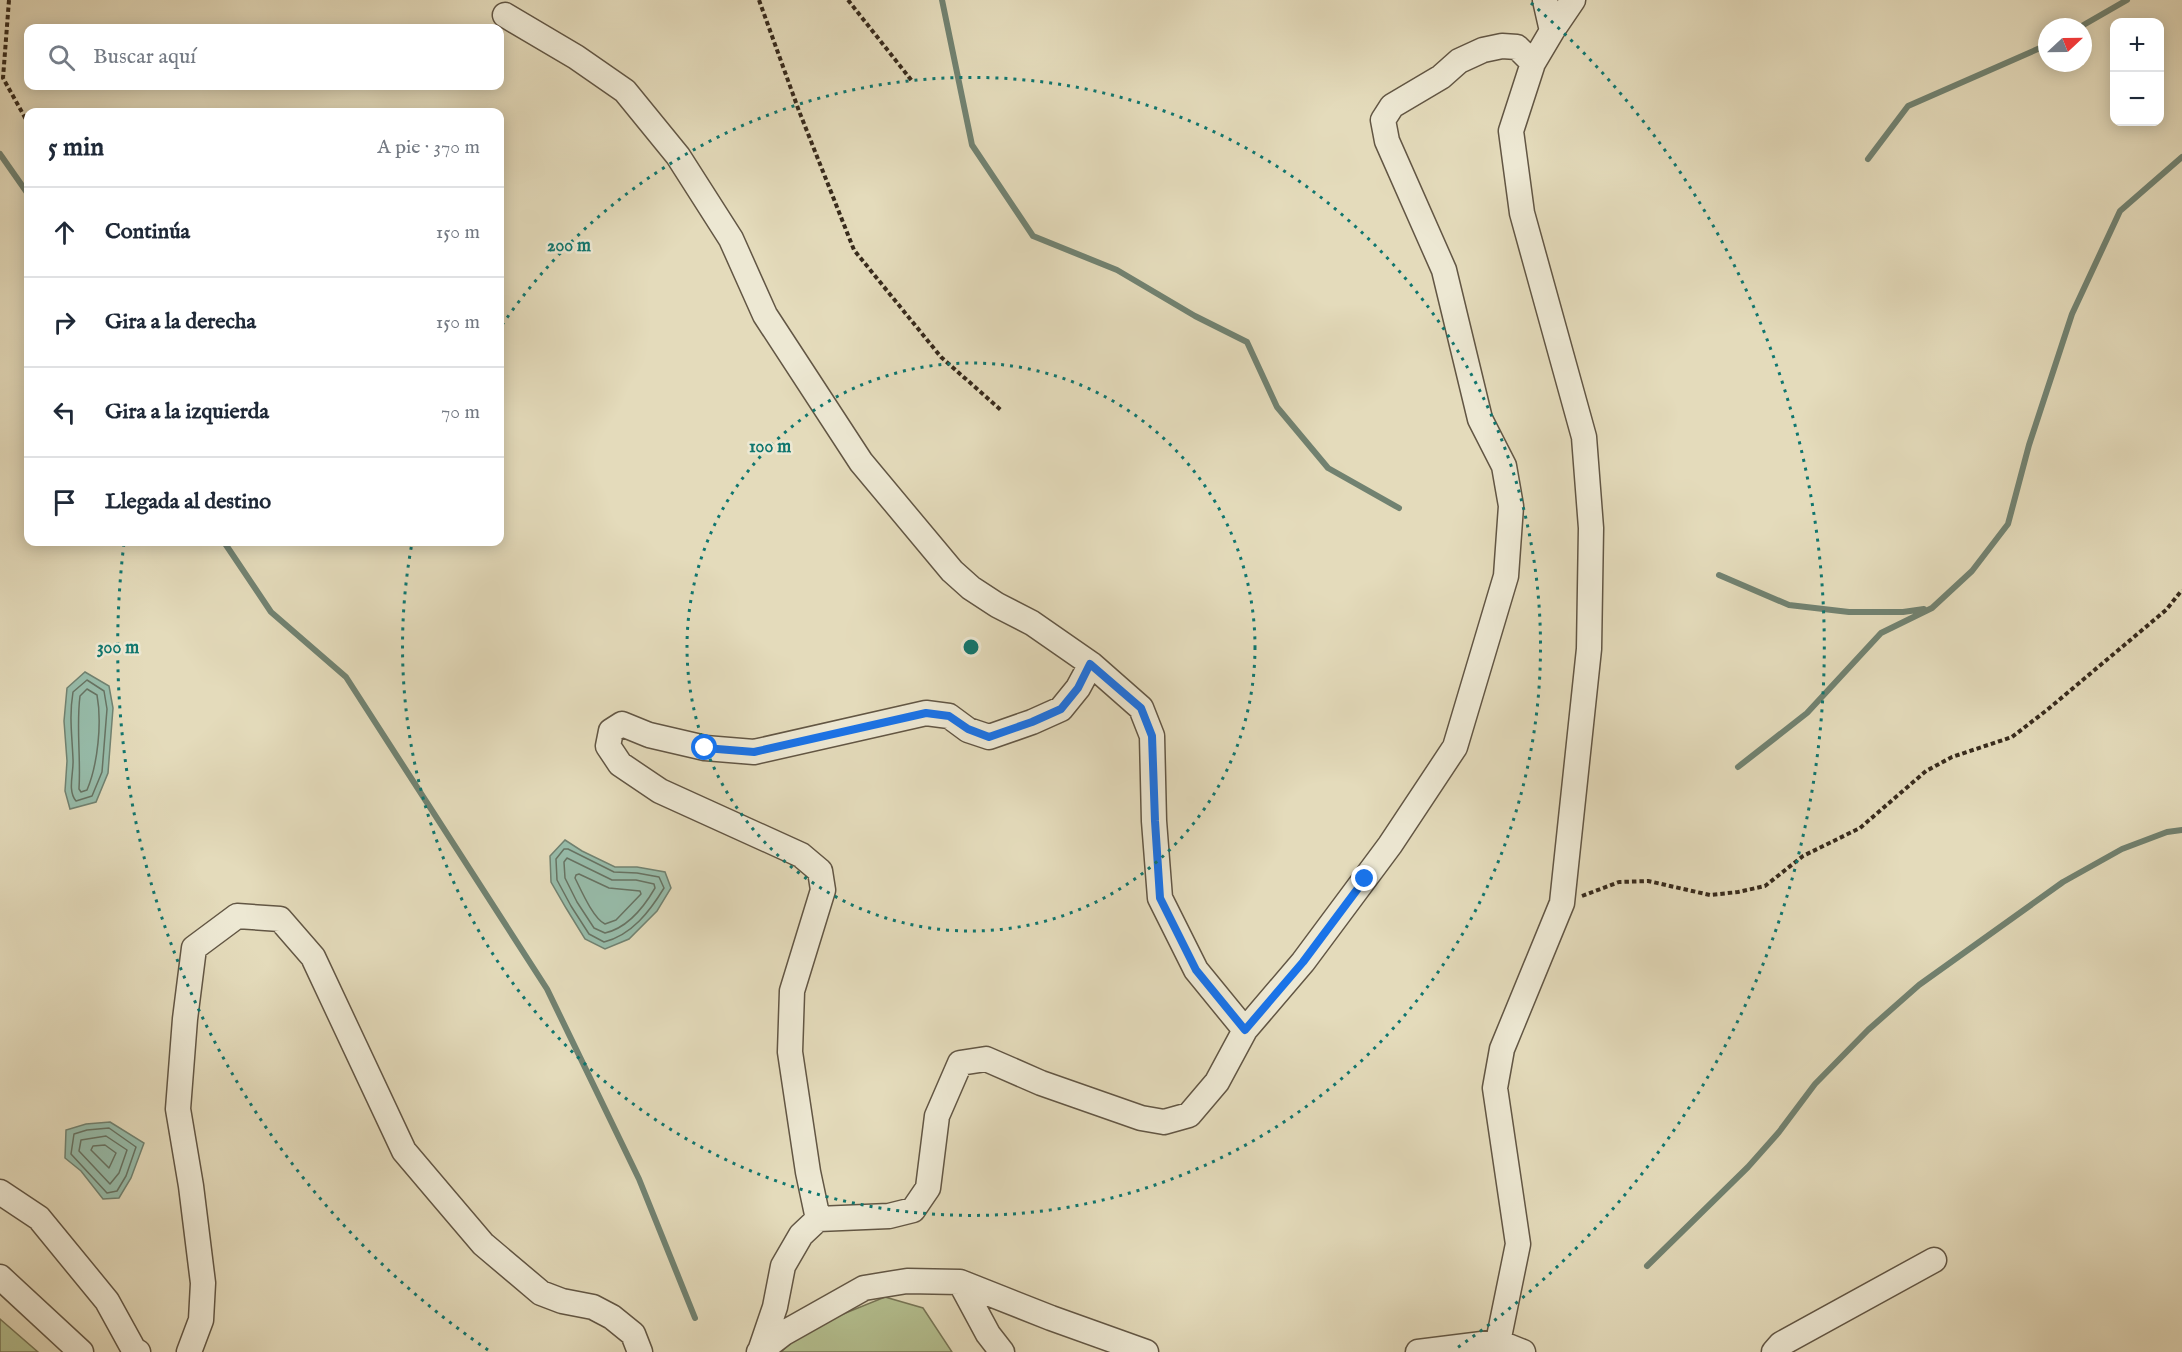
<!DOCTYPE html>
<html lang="es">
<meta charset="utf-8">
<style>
:root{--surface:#fff;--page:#f2f2f3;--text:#1f2937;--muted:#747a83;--line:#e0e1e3}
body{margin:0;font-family:"IM FELL English",serif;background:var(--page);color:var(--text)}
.controls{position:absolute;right:18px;top:18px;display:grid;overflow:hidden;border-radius:12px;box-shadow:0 3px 15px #0003}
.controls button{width:54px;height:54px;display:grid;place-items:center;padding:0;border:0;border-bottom:2px solid var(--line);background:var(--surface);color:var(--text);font:30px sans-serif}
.compass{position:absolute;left:2038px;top:18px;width:54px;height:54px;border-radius:50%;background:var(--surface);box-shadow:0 3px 15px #0003;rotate:68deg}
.stop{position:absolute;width:18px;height:18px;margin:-14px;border:4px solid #1a73e8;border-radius:50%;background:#fff}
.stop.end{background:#1a73e8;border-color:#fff;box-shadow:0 2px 6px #0008}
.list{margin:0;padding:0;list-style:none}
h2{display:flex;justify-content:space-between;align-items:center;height:78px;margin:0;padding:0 24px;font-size:26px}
h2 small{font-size:20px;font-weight:400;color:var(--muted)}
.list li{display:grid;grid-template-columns:39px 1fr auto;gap:18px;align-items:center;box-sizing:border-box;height:90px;padding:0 24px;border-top:2px solid var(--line)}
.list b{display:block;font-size:22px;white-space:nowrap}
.list em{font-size:20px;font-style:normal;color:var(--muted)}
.icon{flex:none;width:33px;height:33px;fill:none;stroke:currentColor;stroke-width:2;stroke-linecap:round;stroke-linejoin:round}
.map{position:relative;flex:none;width:2182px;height:1352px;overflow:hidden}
.search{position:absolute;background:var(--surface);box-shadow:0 3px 15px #0003;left:24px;top:24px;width:480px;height:66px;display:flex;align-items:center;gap:15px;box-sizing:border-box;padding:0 21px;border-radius:12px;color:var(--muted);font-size:22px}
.panel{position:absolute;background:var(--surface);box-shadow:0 3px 15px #0003;left:24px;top:108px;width:480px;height:438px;border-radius:12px}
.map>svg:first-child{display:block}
</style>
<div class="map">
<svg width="2182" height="1352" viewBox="0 0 2182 1352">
<rect width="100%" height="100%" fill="#e4dbbb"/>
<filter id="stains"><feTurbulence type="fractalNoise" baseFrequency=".00333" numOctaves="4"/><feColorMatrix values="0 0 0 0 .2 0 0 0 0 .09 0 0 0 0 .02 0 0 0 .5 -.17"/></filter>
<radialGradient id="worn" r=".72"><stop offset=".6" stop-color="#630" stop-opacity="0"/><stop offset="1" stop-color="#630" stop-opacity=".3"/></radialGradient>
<path fill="#b4c090" stroke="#767556" stroke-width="1.5" d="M885 1297 923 1308 952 1352H781L806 1329Z
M0 1319 38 1352H0Z"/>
<path fill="#97bcaa" stroke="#718271" stroke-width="1.5" d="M85 672 109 686 113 708 108 773 96 802 70 809 65 791 67 761 64 721 67 688Z
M565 840 582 851 615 867H637L665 872 671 888 657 911 629 939 605 949 585 939 566 908 551 882 550 856Z
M110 1122 144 1143 131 1178 119 1198 103 1199 81 1171 65 1158 66 1130 86 1124Z"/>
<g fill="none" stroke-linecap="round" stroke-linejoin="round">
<path stroke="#677363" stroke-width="1.5" d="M87 680 104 691 107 709 102 772 92 796 76 801C67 790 74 773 73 759 72 734 69 717 73 692Z
M87 689 97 695C102 722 98 764 87 790L81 792 79 789C81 757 76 727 80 696Z
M564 849H568L614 872 637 873 659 877 664 888C650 911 632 935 604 942L589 934 571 906 557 880 556 859Z
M567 858 612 880H636L654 884 655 888C644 907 627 928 605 933L594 928 577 902 565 878 564 862Z
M579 874 609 888 640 891 641 894 616 920 605 924C593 918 581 890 575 878L576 875Z
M109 1128 136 1147 126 1176 117 1191 107 1193 71 1154 74 1134 87 1130Z
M106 1136 127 1150 119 1173 110 1184 79 1151 81 1140Z
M105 1145 116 1153 109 1168 91 1150 93 1146Z"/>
<path stroke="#718271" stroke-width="6" d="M942 0 972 145 1033 236 1117 270 1195 316 1247 342 1277 407 1328 468 1399 508
M2080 27 2127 0
M0 154 28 194
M1868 159 1908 106 2047 45
M224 542 271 612 346 677 547 989 639 1179 695 1318
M1719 575 1789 605 1849 612H1903L1924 609
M1738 767 1807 713 1881 633 1932 608 1972 571 2008 524 2029 445 2072 314 2120 211 2182 157
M1647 1266 1748 1167 1779 1132 1815 1084 1868 1030 1919 985 2063 882 2122 849 2167 832 2182 830"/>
<g stroke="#625644" stroke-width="27">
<path id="minor" d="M1545 0 1552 31
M505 15 576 57 625 91 678 156 731 239 765 315 861 462 952 571 971 588 997 605 1032 623 1091 664 1141 708 1152 736 1154 821 1160 898 1196 970 1245 1030
M0 1192 39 1218 107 1301 134 1350 138 1352
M818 1219 808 1172 790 1052 792 991 823 890 820 871 801 855 660 791 620 764 608 746 611 731 622 724 649 735 705 748 754 752 926 713 949 716 968 730 989 737 1032 722 1061 709 1078 688 1091 664
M0 1277 81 1352
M960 1282 988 1334 1002 1352
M1498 1342 1518 1244 1495 1088 1502 1049 1562 903 1589 649 1591 528 1584 437 1522 213 1511 131 1533 63 1552 31 1573 0
M760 1351 775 1307 783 1266 801 1235 818 1219 889 1216 913 1210 928 1188 937 1116 960 1063 986 1059 1041 1083 1141 1118 1164 1122 1189 1115 1217 1082 1245 1030 1303 962 1390 845 1455 747 1506 576 1511 506 1504 466 1480 419 1444 270 1387 141 1383 120 1392 106 1441 77 1459 61 1483 50 1502 46 1517 47 1533 63
M189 1352 201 1320 203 1283 191 1186 178 1109 185 1019 194 948 237 916 280 919 313 957 404 1151 443 1197 483 1244 541 1293 562 1301 593 1307 612 1317 633 1334 640 1352
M759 1352 784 1333 864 1288 907 1281 960 1282 1051 1318 1146 1352
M1418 1352 1498 1342 1523 1352
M1774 1352 1781 1344 1934 1260"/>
</g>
<path stroke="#372a1c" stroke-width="4" stroke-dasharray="4.5 3" stroke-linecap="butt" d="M9 0 3 78 28 123
M759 0 799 111 854 250 941 357 1002 411
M848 0 912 81
M1582 896 1619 882 1648 881 1710 895 1738 892 1765 886 1803 856 1860 828 1926 771 1952 757 2012 737 2047 710 2166 610 2182 590"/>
<use href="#minor" stroke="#ede8d3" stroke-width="24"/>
</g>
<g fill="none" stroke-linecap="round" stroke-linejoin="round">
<path stroke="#1a73e8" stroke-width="8" d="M705 748 754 752 926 713 949 716 968 729 989 737 1032 722 1061 709 1078 688 1090 664 1141 708 1152 736 1155 821 1160 898 1196 970 1245 1030 1303 962 1365 879"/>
</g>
<g fill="none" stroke="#0f766e" stroke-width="3" stroke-dasharray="3 6">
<circle cx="971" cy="647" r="284"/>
<path d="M502 325A569 569 0 1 1 412 543"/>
<path d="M488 1350A853 853 0 0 1 124 543M1531 3A853 853 0 0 1 1454 1350"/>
</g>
<circle cx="971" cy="647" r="9" fill="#0f766e" stroke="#ede8d3" stroke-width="3"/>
<g font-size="18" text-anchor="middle" font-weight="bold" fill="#0f766e" stroke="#ede8d3" stroke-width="5" stroke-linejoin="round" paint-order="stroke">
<text x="569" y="251">200 m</text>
<text x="770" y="452">100 m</text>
<text x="118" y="653">300 m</text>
</g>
<rect width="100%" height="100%" filter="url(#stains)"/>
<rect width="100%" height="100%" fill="url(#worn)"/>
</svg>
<div class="controls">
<button>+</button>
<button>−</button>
</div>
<svg class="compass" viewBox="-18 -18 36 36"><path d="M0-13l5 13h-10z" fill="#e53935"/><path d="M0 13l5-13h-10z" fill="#747a83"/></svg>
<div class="stop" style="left:705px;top:748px"></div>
<div class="stop end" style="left:1365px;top:879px"></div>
<div class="search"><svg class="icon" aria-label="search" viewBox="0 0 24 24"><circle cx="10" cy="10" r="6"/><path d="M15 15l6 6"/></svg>Buscar aquí</div>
<section class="panel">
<h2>5 min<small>A pie · 370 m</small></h2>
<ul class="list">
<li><svg class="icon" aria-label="ahead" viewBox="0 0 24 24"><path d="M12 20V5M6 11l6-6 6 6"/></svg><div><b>Continúa</b></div><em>150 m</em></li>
<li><svg class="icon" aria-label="right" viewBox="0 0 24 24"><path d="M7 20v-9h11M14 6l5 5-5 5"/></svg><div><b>Gira a la derecha</b></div><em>150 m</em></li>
<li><svg class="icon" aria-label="left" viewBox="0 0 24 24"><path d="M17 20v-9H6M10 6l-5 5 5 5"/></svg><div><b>Gira a la izquierda</b></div><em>70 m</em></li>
<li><svg class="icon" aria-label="arrive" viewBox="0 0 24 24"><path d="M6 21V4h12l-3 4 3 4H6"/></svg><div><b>Llegada al destino</b></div></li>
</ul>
</section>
</div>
